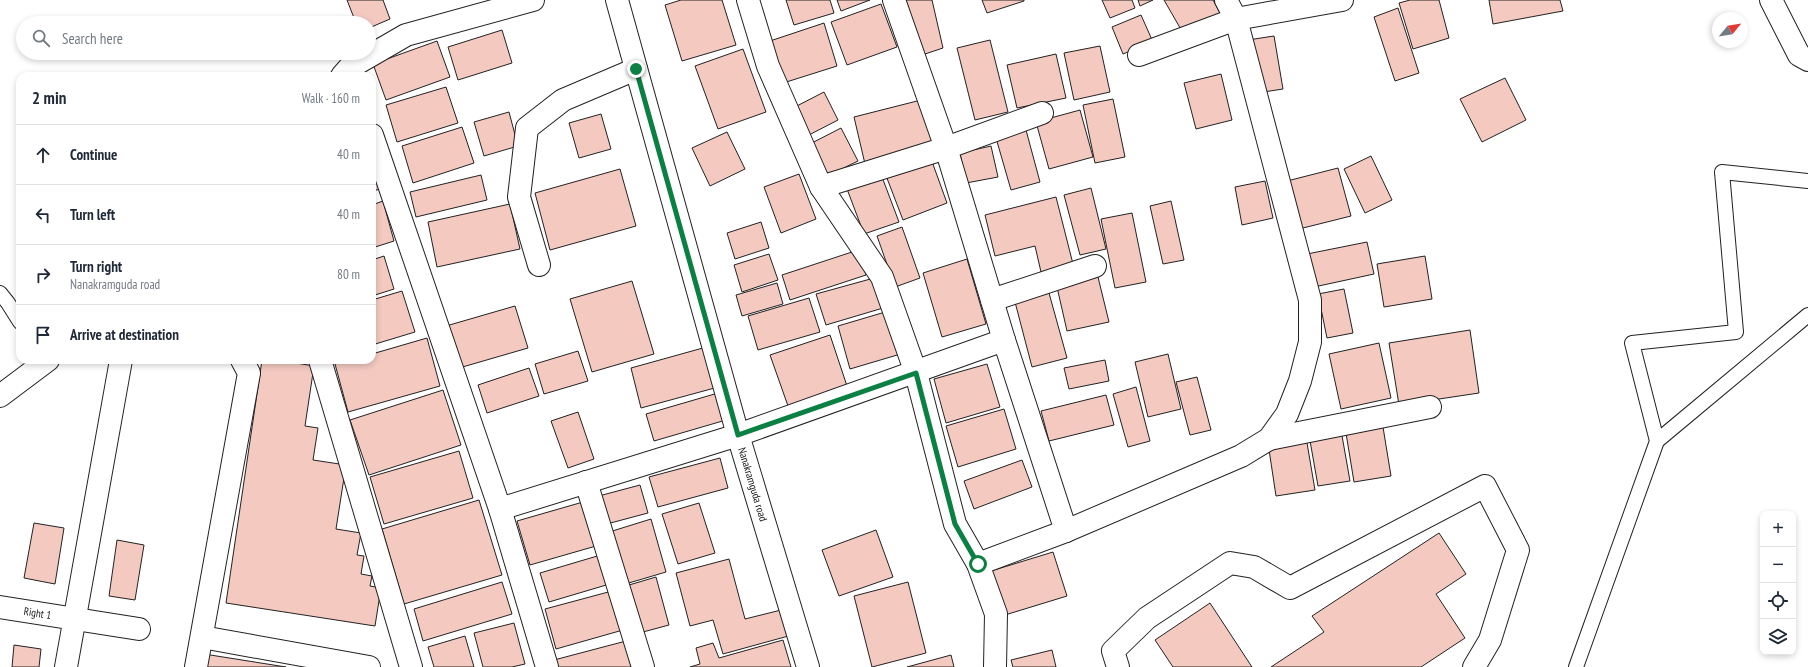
<!DOCTYPE html>
<meta charset="utf-8">
<style>
:root{--surface:#fff;--page:#f2f2f3;--text:#1f2937;--muted:#747a83;--line:#e0e1e3}
body{margin:0;font-family:"PT Sans Narrow",sans-serif;background:var(--page);color:var(--text)}
.controls{position:absolute;right:12px;bottom:12px;display:grid;overflow:hidden;border-radius:8px;box-shadow:0 2px 6px #0003}
.controls button{width:36px;height:36px;display:grid;place-items:center;padding:0;border:0;border-bottom:1px solid var(--line);background:var(--surface);color:var(--text);font:20px sans-serif}
.compass{position:absolute;left:1712px;top:12px;width:36px;height:36px;border-radius:50%;background:var(--surface);box-shadow:0 2px 6px #0003;rotate:60deg}
.stop{position:absolute;width:12px;height:12px;margin:-9px;border:3px solid #0b8043;border-radius:50%;background:#fff}
.stop.end{background:#0b8043;border-color:#fff;box-shadow:0 1px 4px #0008}
.list{margin:0;padding:0;list-style:none}
h2{display:flex;justify-content:space-between;align-items:center;height:52px;margin:0;padding:0 16px;font-size:17px}
h2 small{font-size:13px;font-weight:400;color:var(--muted)}
.list li{display:grid;grid-template-columns:26px 1fr auto;gap:12px;align-items:center;box-sizing:border-box;height:60px;padding:0 16px;border-top:1px solid var(--line)}
.list b{display:block;font-size:15px;white-space:nowrap}
.list p{margin:0;font-size:13px;white-space:nowrap;color:var(--muted)}
.list em{font-size:13px;font-style:normal;color:var(--muted)}
.icon{flex:none;width:22px;height:22px;fill:none;stroke:currentColor;stroke-width:2;stroke-linecap:round;stroke-linejoin:round}
.map{position:relative;flex:none;width:1808px;height:667px;overflow:hidden}
.search{position:absolute;background:var(--surface);box-shadow:0 2px 6px #0003;left:16px;top:16px;width:360px;height:44px;display:flex;align-items:center;gap:10px;box-sizing:border-box;padding:0 14px;border-radius:22px;color:var(--muted);font-size:15px}
.panel{position:absolute;background:var(--surface);box-shadow:0 2px 6px #0003;left:16px;top:72px;width:360px;height:292px;border-radius:12px}
.map>svg:first-child{display:block}
</style>
<div class="map">
<svg width="1808" height="667" viewBox="0 0 1808 667">
<rect width="100%" height="100%" fill="#fff"/>
<path fill="#f3c9c0" stroke="#222" d="M347 0H383L390 19 369 28V23H356Z
M681 0H722L736 45 682 61 665 5Z
M786 0H830L834 13 794 25Z
M837 0H870L841 11Z
M906 0H932L943 48 922 55Z
M982 0H1024V1L987 13Z
M1102 0H1132L1135 8 1110 18Z
M1138 0H1153L1140 6Z
M1164 0H1213L1220 13 1183 33Z
M1410 0H1439L1449 38 1413 49 1399 3Z
M1489 0H1560L1563 11 1493 24Z
M881 4 897 47 847 65 831 22Z
M1398 8 1419 73 1395 81 1374 17Z
M1141 15 1153 42 1123 54 1112 27Z
M824 23 837 66 780 84 767 42Z
M502 30 512 63 458 80 448 47Z
M1274 36 1283 89 1257 93 1248 40Z
M990 40 1008 112 975 120 957 48Z
M437 41 450 77 386 100 373 64Z
M1100 46 1110 92 1074 100 1064 53Z
M743 49 766 112 718 129 695 66Z
M1056 54 1066 98 1017 108 1007 65Z
M1221 74 1232 120 1196 129 1184 83Z
M1505 78 1526 120 1482 142 1460 99Z
M446 87 458 123 397 142 386 105Z
M824 92 838 120 805 137 791 109Z
M925 99 936 147 865 164 854 117Z
M1113 99 1125 157 1095 163 1083 105Z
M1080 110 1093 157 1049 169 1036 122Z
M509 112 518 146 484 156 474 122Z
M601 114 611 149 579 158 569 123Z
M462 127 474 163 413 183 402 146Z
M841 128 858 161 821 179 806 146Z
M1026 130 1040 182 1011 190 996 138Z
M727 132 745 169 710 186 692 148Z
M991 146 998 177 966 183 960 153Z
M930 156 947 203 903 220 885 173Z
M1371 156 1392 200 1365 213 1344 169Z
M372 159 381 189 372 191Z
M1338 168 1351 216 1299 229 1287 181Z
M620 169 636 226 550 250 535 193Z
M799 174 816 219 781 233 764 187Z
M481 175 487 200 416 217 410 192Z
M882 177 899 222 864 234 847 189Z
M1265 181 1273 218 1242 225 1235 187Z
M1091 188 1106 249 1080 255 1064 195Z
M1056 197 1073 264 1041 272 1035 246 995 256 985 215Z
M383 201 394 241 372 248V205Z
M1171 201 1184 260 1163 264 1150 206Z
M510 204 520 249 437 267 428 222Z
M1132 213 1146 282 1115 288 1101 219Z
M761 222 769 248 735 259 727 233Z
M902 227 920 278 895 287 877 236Z
M1367 242 1374 274 1314 287 1307 254Z
M858 250 866 275 790 300 782 275Z
M769 254 778 280 742 292 734 265Z
M384 256 394 289 372 296V260Z
M1425 256 1432 299 1384 307 1377 264Z
M967 259 986 324 942 337 923 273Z
M1098 277 1109 322 1067 331 1057 287Z
M874 278 883 308 826 325 816 294Z
M632 281 654 354 592 372 570 299Z
M777 283 783 304 742 316 736 295Z
M1344 289 1353 333 1327 338 1318 294Z
M402 291 415 332 372 345V300Z
M1049 293 1067 358 1032 367 1015 302Z
M809 298 820 332 758 350 748 316Z
M515 306 528 348 459 368 446 326Z
M892 310 904 353 850 369 838 326Z
M1470 330 1479 393 1399 405 1389 343Z
M830 335 847 386 788 406 770 355Z
M427 338 440 386 348 412 335 364 349 360H372V354Z
M1379 343 1391 398 1341 409 1329 354Z
M710 346 722 386 641 408 631 368Z
M578 351 588 381 544 394 535 364Z
M1168 354 1181 409 1148 417 1135 362Z
M262 360H278L314 366 305 426 318 428 313 460 346 465 336 529 361 533 357 555 364 556 361 574 372 576 370 586 381 588 375 626 226 603Z
M1105 360 1109 381 1069 389 1064 368Z
M987 364 1000 407 946 423 934 379Z
M529 368 539 396 487 413 478 385Z
M1197 377 1211 430 1190 435 1176 382Z
M1136 387 1150 441 1128 447 1113 394Z
M443 390 461 445 369 475 350 420Z
M718 393 726 420 654 441 646 414Z
M1106 395 1114 425 1049 441 1041 411Z
M1004 409 1016 449 958 467 946 426Z
M578 412 594 459 568 468 551 421Z
M1382 421 1391 476 1354 482 1345 427Z
M1341 430 1350 481 1318 486 1309 435Z
M1306 437 1315 490 1276 496 1268 443Z
M459 451 473 498 384 524 370 477Z
M720 458 728 488 658 507 649 477Z
M1022 460 1032 487 974 509 964 481Z
M640 485 648 513 603 525 595 497Z
M479 500 502 575 404 604 382 529Z
M583 502 596 546 530 565 517 521Z
M699 503 715 553 678 564 662 514Z
M651 519 666 572 622 585 606 533Z
M34 523 64 528 55 584 24 578Z
M876 530 893 577 839 596 822 550Z
M1439 533 1466 574 1436 594 1465 638 1421 667H1271L1324 632 1312 616Z
M117 540 144 545 135 600 109 596Z
M1053 552 1067 596 1005 615 991 571Z
M604 554 613 583 549 602 540 573Z
M729 559 745 619 785 609 792 635 723 654 713 620 690 626 676 573Z
M656 577 669 625 643 632 629 585Z
M502 582 512 614 423 641 414 609Z
M908 582 926 653 872 667 854 596Z
M612 591 623 630 556 649 545 609Z
M1210 603 1252 667H1173L1155 640Z
M514 623 525 664 512 667H483L474 633Z
M465 636 474 667H434L428 647Z
M783 640 791 667H690L700 664 696 648 713 643 719 658Z
M626 641 632 667H556L554 660Z
M14 645 41 649 39 667H12Z
M1052 650 1056 667H1013L1011 660Z
M204 654 286 667H202Z
M951 655 954 667H907Z"/>
<g fill="none" stroke-linecap="round" stroke-linejoin="round">
<g stroke="#222" stroke-width="16">
<path id="service" d="M0 293 8 303 20 322
M1657 441 1632 343 1736 332 1722 172 1808 181
M1576 667 1657 441 1808 315"/>
</g>
<g stroke="#222" stroke-width="24">
<g id="minor">
<path d="M748 0 768 66 821 187 882 277 916 373 955 524 978 564 996 614 995 667"/>
<path d="M894 0 946 148 1004 340 1066 531"/>
<path d="M1771 0 1799 55 1808 60"/>
<path d="M1139 55 1236 19 1342 0"/>
<path d="M372 135 500 509 547 667"/>
<path d="M821 187 946 148 1042 113"/>
<path d="M539 265 519 197 527 128 563 100 636 69"/>
<path d="M992 300 1095 266"/>
<path d="M320 360 411 667"/>
<path d="M1269 439 1430 407"/>
<path d="M586 482 643 667"/>
<path d="M500 509 738 435 1004 340"/>
<path d="M978 564 1066 531 1241 456 1269 439 1287 414 1300 381 1310 342V300L1236 19 1226 0"/>
<path id="s1" d="M0 607 139 629"/>
<path d="M202 637 369 667"/>
<path d="M66 667 121 360"/>
<path d="M196 667 249 373 242 360"/>
<path d="M1118 667 1113 651 1147 618 1230 563 1254 567 1290 588 1485 486 1518 550 1490 640 1474 667"/>
</g>
</g>
<g stroke="#222" stroke-width="24">
<path id="tertiary" d="M342 76 349 68 406 35 533 0
M0 396 48 360"/>
</g>
<g stroke="#222" stroke-width="24">
<g id="secondary">
<path id="s2" d="M617 0 738 435 808 667"/>
</g>
</g>
<use href="#service" stroke="#fff" stroke-width="14"/>
<use href="#minor" stroke="#fff" stroke-width="22"/>
<use href="#tertiary" stroke="#fff" stroke-width="22"/>
<use href="#secondary" stroke="#fff" stroke-width="22"/>
</g>
<g fill="none" stroke-linecap="round" stroke-linejoin="round">
<path stroke="#0b8043" stroke-width="5" d="M636 69 738 435 916 373 955 524 978 564"/>
</g>
<g text-anchor="middle" stroke-width="3" stroke-linejoin="round" paint-order="stroke">
<g font-size="11" fill="#222" stroke="#fff">
<text dy="4" stroke="none"><textPath href="#s2" startOffset="503">Nanakramguda road</textPath></text>
<text dy="4" stroke="none"><textPath href="#s1" startOffset="38">Right 1</textPath></text>
</g>
</g>
</svg>
<div class="controls">
<button>+</button>
<button>−</button>
<button><svg class="icon" aria-label="locate" viewBox="0 0 24 24"><circle cx="12" cy="12" r="6"/><path d="M12 2v4M12 18v4M2 12h4M18 12h4"/></svg></button>
<button><svg class="icon" aria-label="layers" viewBox="0 0 24 24"><path d="M12 4l9 5-9 5-9-5zM3 14l9 5 9-5"/></svg></button>
</div>
<svg class="compass" viewBox="-18 -18 36 36"><path d="M0-13l5 13h-10z" fill="#e53935"/><path d="M0 13l5-13h-10z" fill="#747a83"/></svg>
<div class="stop" style="left:978px;top:564px"></div>
<div class="stop end" style="left:636px;top:69px"></div>
<div class="search"><svg class="icon" aria-label="search" viewBox="0 0 24 24"><circle cx="10" cy="10" r="6"/><path d="M15 15l6 6"/></svg>Search here</div>
<section class="panel">
<h2>2 min<small>Walk · 160 m</small></h2>
<ul class="list">
<li><svg class="icon" aria-label="ahead" viewBox="0 0 24 24"><path d="M12 20V5M6 11l6-6 6 6"/></svg><div><b>Continue</b></div><em>40 m</em></li>
<li><svg class="icon" aria-label="left" viewBox="0 0 24 24"><path d="M17 20v-9H6M10 6l-5 5 5 5"/></svg><div><b>Turn left</b></div><em>40 m</em></li>
<li><svg class="icon" aria-label="right" viewBox="0 0 24 24"><path d="M7 20v-9h11M14 6l5 5-5 5"/></svg><div><b>Turn right</b><p>Nanakramguda road</p></div><em>80 m</em></li>
<li><svg class="icon" aria-label="arrive" viewBox="0 0 24 24"><path d="M6 21V4h12l-3 4 3 4H6"/></svg><div><b>Arrive at destination</b></div></li>
</ul>
</section>
</div>
